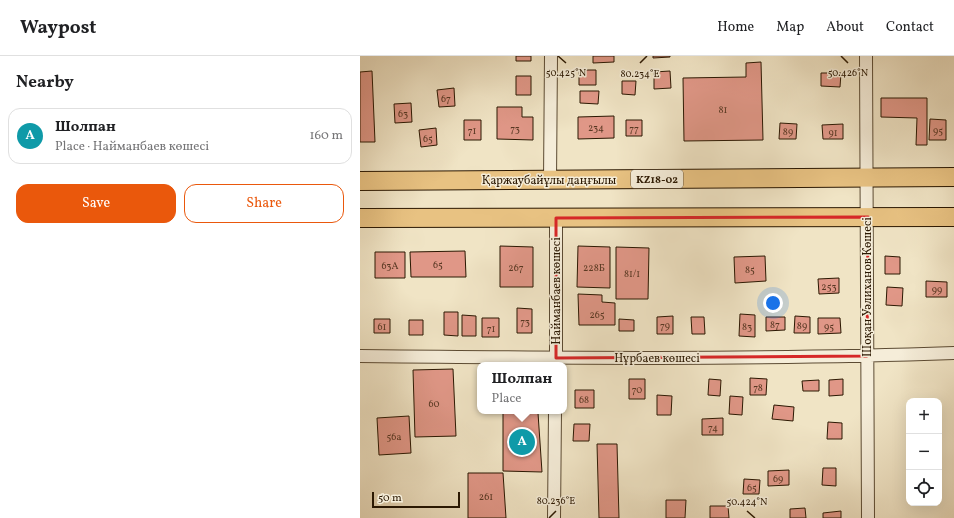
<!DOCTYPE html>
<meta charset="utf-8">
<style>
:root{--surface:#fff;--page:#f6f6f6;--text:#202124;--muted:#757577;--line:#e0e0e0;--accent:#ea580c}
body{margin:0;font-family:Vollkorn,serif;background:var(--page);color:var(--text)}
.controls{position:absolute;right:12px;bottom:12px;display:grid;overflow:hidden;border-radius:8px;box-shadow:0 4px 16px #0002}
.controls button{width:36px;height:36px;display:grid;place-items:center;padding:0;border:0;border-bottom:1px solid var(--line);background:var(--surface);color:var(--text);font:20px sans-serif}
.scale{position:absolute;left:12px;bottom:10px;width:88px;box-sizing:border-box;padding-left:4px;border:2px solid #2b1802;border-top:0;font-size:11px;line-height:14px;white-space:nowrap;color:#2b1802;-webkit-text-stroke:3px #f5edd9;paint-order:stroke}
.you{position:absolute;left:413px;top:247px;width:14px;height:14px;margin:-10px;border:3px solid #fff;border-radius:50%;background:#1a73e8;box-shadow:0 0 0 6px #1a73e833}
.badge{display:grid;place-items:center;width:26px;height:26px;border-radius:50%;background:var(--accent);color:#fff;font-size:13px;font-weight:700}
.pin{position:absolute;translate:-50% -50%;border:2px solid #fff;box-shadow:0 1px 4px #0006}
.popup{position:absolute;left:117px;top:306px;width:90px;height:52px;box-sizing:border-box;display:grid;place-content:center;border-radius:8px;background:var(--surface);filter:drop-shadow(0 1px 3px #0005);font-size:13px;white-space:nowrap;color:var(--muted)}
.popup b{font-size:15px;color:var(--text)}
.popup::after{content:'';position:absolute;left:50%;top:100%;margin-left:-8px;border:8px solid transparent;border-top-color:var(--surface)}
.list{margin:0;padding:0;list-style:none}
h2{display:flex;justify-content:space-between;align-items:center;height:52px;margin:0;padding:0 16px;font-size:17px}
h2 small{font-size:13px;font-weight:400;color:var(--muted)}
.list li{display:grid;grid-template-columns:26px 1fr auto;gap:12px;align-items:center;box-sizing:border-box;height:56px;margin:0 8px 8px;padding:0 8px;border:1px solid var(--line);border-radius:12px}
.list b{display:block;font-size:15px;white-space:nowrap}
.list p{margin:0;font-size:13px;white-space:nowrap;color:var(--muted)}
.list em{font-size:13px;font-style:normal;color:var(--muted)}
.actions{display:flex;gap:8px;padding:12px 16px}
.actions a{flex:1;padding:9px 0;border:1px solid var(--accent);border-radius:12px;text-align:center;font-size:14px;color:var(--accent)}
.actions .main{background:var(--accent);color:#fff}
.icon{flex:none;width:22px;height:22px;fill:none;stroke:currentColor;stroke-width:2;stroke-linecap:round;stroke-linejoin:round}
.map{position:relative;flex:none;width:594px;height:462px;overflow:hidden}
header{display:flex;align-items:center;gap:24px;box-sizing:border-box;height:56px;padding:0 20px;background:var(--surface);border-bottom:1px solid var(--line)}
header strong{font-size:19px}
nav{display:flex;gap:22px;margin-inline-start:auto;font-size:14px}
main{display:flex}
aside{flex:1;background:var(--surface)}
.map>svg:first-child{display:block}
</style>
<header>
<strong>Waypost</strong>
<nav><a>Home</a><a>Map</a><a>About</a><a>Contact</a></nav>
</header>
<main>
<aside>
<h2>Nearby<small></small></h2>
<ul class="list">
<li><span class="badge" style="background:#0f9aa8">A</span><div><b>Шолпан</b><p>Place · Найманбаев көшесі</p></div><em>160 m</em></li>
</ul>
<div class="actions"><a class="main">Save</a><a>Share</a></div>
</aside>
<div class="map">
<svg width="594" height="462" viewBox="0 0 594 462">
<rect width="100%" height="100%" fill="#f0e4c5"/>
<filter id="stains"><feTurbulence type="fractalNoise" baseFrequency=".005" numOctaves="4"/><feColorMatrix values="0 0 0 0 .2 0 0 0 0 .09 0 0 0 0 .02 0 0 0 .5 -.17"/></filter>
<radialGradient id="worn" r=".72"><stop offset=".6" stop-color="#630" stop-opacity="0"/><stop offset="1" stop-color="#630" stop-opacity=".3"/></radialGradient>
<path fill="#e09787" stroke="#2b1802" d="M156 0H171V5H156Z
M233 0H254V6L233 7Z
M293 0H310V1L293 2Z
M401 6 403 84 324 85 323 22 386 21V7Z
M219 14H236V29H219Z
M12 15 15 86H0V16Z
M310 15 311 32 294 33V16Z
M461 17H481L480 31 461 30Z
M156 20H171V39H156Z
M262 25H276L275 39 262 38Z
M94 32 95 50 79 51 77 34Z
M220 35H239L238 48 220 47Z
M521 42H567V89H556L557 62 521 61Z
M51 47 52 66 35 67 34 48Z
M137 51H162V61H173V84L137 83Z
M254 60V82L218 83V61Z
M570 63 586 64V84H569Z
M104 64H121V84H104Z
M266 64H282V80H266Z
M420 67 437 68 436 83H419Z
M483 68V83H463L462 69Z
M76 72 77 89 61 91 59 74Z
M140 190 173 191V231H140Z
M218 190 250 191V232L217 231Z
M256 191 289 192 288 243H256Z
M105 195 106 221H51L50 196Z
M15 196H45V222H15Z
M405 200 406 225 375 227 374 201Z
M525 200 540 201V218H525Z
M479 222V237L459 238 458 223Z
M566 225 587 226V241H566Z
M527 231 543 232 542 250 526 249Z
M218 238 242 239V246L255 247V269H219Z
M157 252 172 253V277H157Z
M84 256H98V280L84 279Z
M380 258 395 259V281L379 280Z
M102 259 116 260V280H102Z
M313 260V278H297V261Z
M435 260 450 261V277H434Z
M331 261H344L345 278H332Z
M406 261H425V274L406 275Z
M122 262H139V281H122Z
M458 262H480L481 277 458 278Z
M14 263H30V277H14Z
M259 263 274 264V275H259Z
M49 264H63V279H49Z
M181 306V309H141V307Z
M93 313 96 380 55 381 53 314Z
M390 322 407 323 406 339H390Z
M269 323H285V343H269Z
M349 323 361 324 360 340 348 339Z
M483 323V339L469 340V324Z
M459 324V335H443L442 325Z
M215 334H234V352H215Z
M297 339 312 340 311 359H297Z
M370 340 383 341 382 359 369 358Z
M414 349 434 351 433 365 412 363Z
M143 357H178L182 416 143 415Z
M49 360 51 397 19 399 17 362Z
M363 362V379H342V363Z
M468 366 482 367V383H467Z
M214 368H230L229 385H213Z
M237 388H257L259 462H239Z
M463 412H476V430L462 429Z
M429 414V429L408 430V415Z
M108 417H143L146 462H108Z
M384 423 400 424 399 438H383Z
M306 444H326L325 462H306Z
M350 450H368L369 462H350Z
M445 452 446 462H430V453Z
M481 455V462H463V457Z"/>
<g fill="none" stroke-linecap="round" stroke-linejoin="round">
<g stroke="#5c4b33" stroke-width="14">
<path id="minor" d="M506 0 508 462
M190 124 191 0
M196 162V309
M0 300C198 302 396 304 594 297
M194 462 195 355"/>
</g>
<g stroke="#2b1802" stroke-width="20">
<path id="highway" d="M0 125 594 121
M0 162 594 161"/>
</g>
<use href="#minor" stroke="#f5edd9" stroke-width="12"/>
<use href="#highway" stroke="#e8c282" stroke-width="18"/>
</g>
<path fill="none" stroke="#d62828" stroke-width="3" stroke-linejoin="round" d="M508 161 507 300 196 302V162Z"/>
<path fill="none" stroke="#2b1802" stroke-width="1.5" d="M198 0 206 7M481 0 488 7M280 7 287 0M387 455 395 462M189 462 196 455"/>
<g text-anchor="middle" stroke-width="3" stroke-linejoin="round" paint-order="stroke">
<g font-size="10" fill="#583823">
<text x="86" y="46">67</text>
<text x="363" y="57">81</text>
<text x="43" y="61">63</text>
<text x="236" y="75">234</text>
<text x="155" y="76">73</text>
<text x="274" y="76">77</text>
<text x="112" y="78">71</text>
<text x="578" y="78">95</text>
<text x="428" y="79">89</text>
<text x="473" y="80">91</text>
<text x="68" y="86">65</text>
<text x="78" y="212">65</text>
<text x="30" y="213">63А</text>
<text x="156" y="215">267</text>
<text x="234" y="215">228Б</text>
<text x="390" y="217">85</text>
<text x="272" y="221">81/1</text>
<text x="469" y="234">253</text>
<text x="577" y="237">99</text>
<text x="237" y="262">265</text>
<text x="165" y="269">73</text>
<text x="415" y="272">87</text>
<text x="305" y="273">79</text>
<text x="442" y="273">89</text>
<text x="22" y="274">61</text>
<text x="387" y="274">83</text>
<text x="469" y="274">95</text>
<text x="131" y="276">71</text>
<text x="398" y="335">78</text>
<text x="277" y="337">70</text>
<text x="224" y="347">68</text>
<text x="74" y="351">60</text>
<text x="353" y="375">74</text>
<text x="34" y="384">56а</text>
<text x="418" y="426">69</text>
<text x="392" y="435">65</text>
<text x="126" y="444">261</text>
</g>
<rect fill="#f5edd9" stroke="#685842" stroke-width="1" x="271" y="114" width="52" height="18" rx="3"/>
<g font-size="11" font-weight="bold" fill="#2b1802">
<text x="297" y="127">KZ18-02</text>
</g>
<g font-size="12" fill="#2b1802" stroke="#f5edd9">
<text x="189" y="128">Қаржаубайұлы даңғылы</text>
<text transform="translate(507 231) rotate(-90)" y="4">Шоқан Уәлиханов Көшесі</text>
<text transform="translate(196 235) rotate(-90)" y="4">Найманбаев көшесі</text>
<text x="297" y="306">Нұрбаев көшесі</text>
</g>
</g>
<g font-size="10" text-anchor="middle" fill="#2b1802" stroke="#f5edd9" stroke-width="3" stroke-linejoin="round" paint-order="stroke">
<text x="206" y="20">50.425°N</text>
<text x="488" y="20">50.426°N</text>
<text x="280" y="21">80.234°E</text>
<text x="196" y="448">80.236°E</text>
<text x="387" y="449">50.424°N</text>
</g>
<rect width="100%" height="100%" filter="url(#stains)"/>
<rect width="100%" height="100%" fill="url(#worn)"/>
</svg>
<div class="controls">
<button>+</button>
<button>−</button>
<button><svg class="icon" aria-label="locate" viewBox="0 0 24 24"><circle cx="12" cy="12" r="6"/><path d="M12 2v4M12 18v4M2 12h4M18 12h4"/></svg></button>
</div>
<div class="scale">50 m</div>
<div class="you"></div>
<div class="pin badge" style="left:162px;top:386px;background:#0f9aa8">A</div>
<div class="popup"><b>Шолпан</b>Place</div>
</div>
</main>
